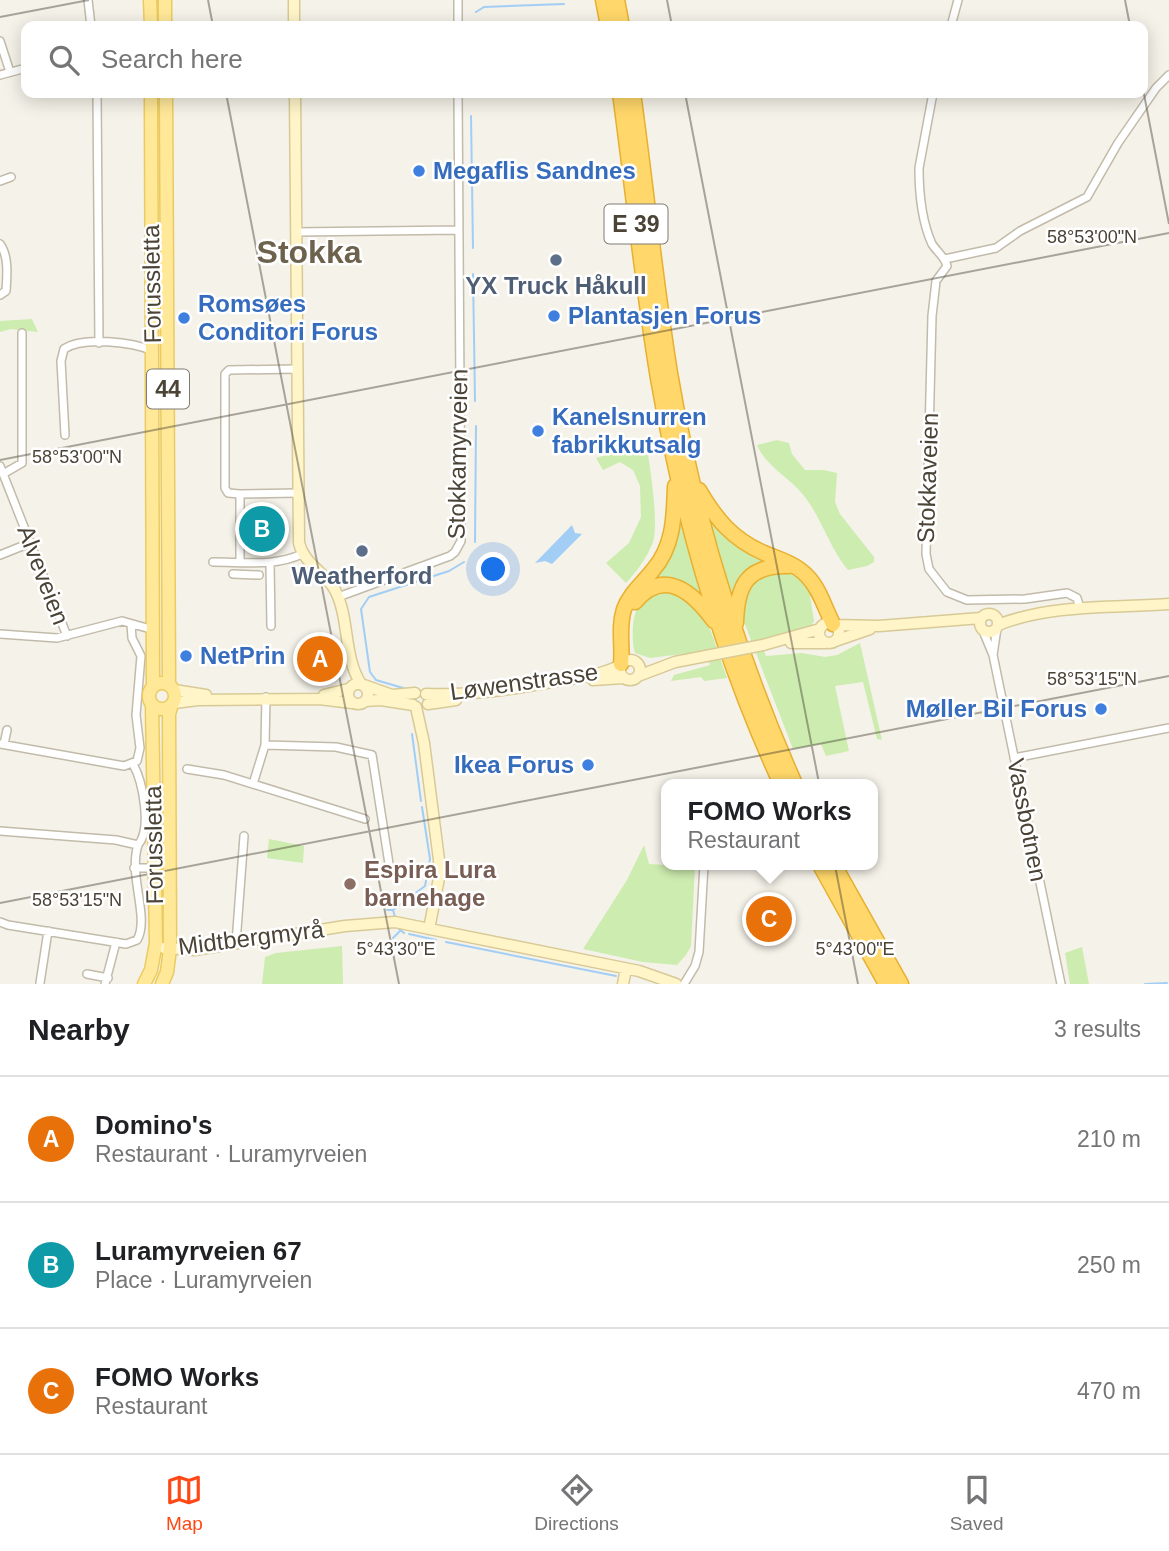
<!DOCTYPE html>
<meta charset="utf-8">
<style>
:root{--surface:#fff;--page:#f6f6f6;--text:#202124;--muted:#757577;--line:#e0e0e0;--accent:#ff4816}
body{margin:0;font-family:Helvetica,sans-serif;background:var(--page);color:var(--text)}
.you{position:absolute;left:494px;top:570px;width:24px;height:24px;margin:-18px;border:5px solid #fff;border-radius:50%;background:#1a73e8;box-shadow:0 0 0 10px #1a73e833}
.badge{display:grid;place-items:center;width:46px;height:46px;border-radius:50%;background:var(--accent);color:#fff;font-size:23px;font-weight:700}
.pin{position:absolute;translate:-50% -50%;border:4px solid #fff;box-shadow:0 2px 7px #0006}
.popup{position:absolute;left:661px;top:779px;width:217px;height:91px;box-sizing:border-box;display:grid;place-content:center;border-radius:14px;background:var(--surface);filter:drop-shadow(0 2px 5px #0005);font-size:23px;white-space:nowrap;color:var(--muted)}
.popup b{font-size:26px;color:var(--text)}
.popup::after{content:'';position:absolute;left:50%;top:100%;margin-left:-14px;border:14px solid transparent;border-top-color:var(--surface)}
.list{margin:0;padding:0;list-style:none}
h2{display:flex;justify-content:space-between;align-items:center;height:91px;margin:0;padding:0 28px;font-size:30px}
h2 small{font-size:23px;font-weight:400;color:var(--muted)}
.list li{display:grid;grid-template-columns:46px 1fr auto;gap:21px;align-items:center;box-sizing:border-box;height:126px;padding:0 28px;border-top:2px solid var(--line)}
.list b{display:block;font-size:26px;white-space:nowrap}
.list p{margin:0;font-size:23px;white-space:nowrap;color:var(--muted)}
.list em{font-size:23px;font-style:normal;color:var(--muted)}
.icon{flex:none;width:38px;height:38px;fill:none;stroke:currentColor;stroke-width:2;stroke-linecap:round;stroke-linejoin:round}
.map{position:relative;flex:none;width:1169px;height:984px;overflow:hidden}
.search{position:absolute;background:var(--surface);box-shadow:0 4px 18px #0003;left:21px;right:21px;top:21px;height:77px;display:flex;align-items:center;gap:18px;box-sizing:border-box;padding:0 24px;border-radius:14px;color:var(--muted);font-size:26px}
.sheet{height:469px;background:var(--surface)}
nav{display:flex;justify-content:space-around;align-items:center;box-sizing:border-box;height:98px;border-top:2px solid var(--line);background:var(--surface);font-size:19px;color:var(--muted)}
nav a{display:grid;justify-items:center;gap:4px}
nav .on{color:var(--accent)}
.map>svg:first-child{display:block}
</style>
<div class="map">
<svg width="1169" height="984" viewBox="0 0 1169 984">
<rect width="100%" height="100%" fill="#f5f2e9"/>
<path fill="#cdecaf" d="M32 319 38 332 11 329 0 332V321Z
M777 440 789 443 792 454 805 470H824L837 473 835 502 840 514 874 557V562L867 566 848 570C827 545 821 513 798 489 784 475 765 464 757 445Z
M646 443C650 465 659 522 653 542 647 558 637 571 626 583L606 563 629 543 641 517 640 486 633 470 620 462 603 470 596 458Z
M678 509 710 606 692 589H646Z
M707 516 775 560 732 601Z
M767 571 796 573 808 583 814 621 810 628 760 641 766 656 802 653 825 657 837 655 860 643 882 740 877 739 863 682 835 686 849 751 826 756 821 744 793 749 744 622C742 597 745 585 767 571Z
M665 590 686 596 708 623 727 678 704 681 701 677 671 681 674 675 710 665 706 651 650 658 635 653C631 640 631 608 644 599 650 595 659 592 665 590Z
M269 839 304 846 303 863 267 858Z
M644 845 649 864 695 867 691 946 686 955 677 965 643 962 583 949 627 880Z
M342 946 343 984H262L265 957 276 953Z
M1082 947 1089 984H1070L1065 953Z"/>
<path fill="#a2cef5" d="M572 525 575 533 582 534 552 564 545 561 535 563Z"/>
<g fill="none" stroke-linecap="round" stroke-linejoin="round">
<path stroke="#a2cef5" stroke-width="2" d="M476 12 484 7 564 4
M471 93V95
M471 116 473 248
M473 274 475 401
M475 542 476 426
M403 688 376 680 370 672 361 609 369 597 449 571 464 562
M412 734 421 801
M387 910H393L395 917
M393 910 425 886 430 859 422 807
M398 928 404 933
M409 934 436 940
M393 938 400 931
M446 942 616 976
M379 956 388 944
M1145 984 1167 983"/>
<g stroke="#c2bbaa" stroke-width="10">
<path id="street" d="M88 0 91 26
M458 0V26
M951 26 958 0
M0 41 10 72
M0 75 26 68
M97 93 99 343
M933 93 919 168C919 191 922 222 932 244 937 252 945 257 947 266L936 281 932 316 926 554 929 569 947 592 967 600 1025 599 1067 593 1077 598 1080 609
M0 181 11 177
M296 232 459 230
M0 244C9 256 7 276 6 291L0 295
M945 259 996 248 1020 231 1087 197 1118 143 1156 88 1169 75
M65 435 61 361 64 349C83 336 133 342 153 351
M0 466 67 636
M3 474 22 463V333
M240 494 228 493 225 488V374L229 370 297 369
M0 555 30 543
M213 562C243 562 274 567 302 554
M240 562V494L298 493
M270 563 271 626
M233 574 259 575
M338 597 450 556 455 552 461 541 458 93
M983 631 993 655 997 628
M0 634 57 638 122 621 154 630
M993 655 1061 984
M0 744 124 766 137 761 140 748 136 715 141 656 132 638 131 624
M4 744 7 730
M265 745 336 747 372 755 390 870
M1014 758 1169 728
M133 764C143 782 152 829 138 845
M187 769 224 775 365 819
M253 784 265 745 266 697
M0 831 116 840 138 845C128 876 150 918 137 940L126 944 8 925 0 922
M134 868H155
M236 943 244 836
M87 974 108 978
M40 983 48 931
M105 984 116 942
M684 984 695 966 699 952 704 865"/>
</g>
<g stroke="#d8ca96" stroke-width="13">
<path id="secondary" d="M294 0V26
M295 93 299 543C304 564 325 572 335 590 350 619 343 656 361 684
M980 623a9 9 0 1 1 18 0a9 9 0 1 1-18 0Z
M819 633a10 10 0 1 1 20 0a10 10 0 1 1-20 0Z
M834 625 879 626 981 618
M998 625C1051 604 1113 608 1169 604
M835 641 870 629
M791 643H826
M763 645 820 629
M620 670a10 10 0 1 1 20 0a10 10 0 1 1-20 0Z
M638 676 675 662 706 656
M593 680 623 678
M348 694a10 10 0 1 1 20 0a10 10 0 1 1-20 0Z
M364 685 392 695 415 693
M174 690 206 695
M426 694C471 696 513 689 557 681 579 678 601 675 621 665
M324 695 348 689
M365 701 381 700 413 705
M174 703 198 700 319 699 352 703
M428 704 456 700
M416 707 424 743 439 860V878L429 929
M164 948 194 950 345 926 395 922 639 971 676 984
M623 984 626 969"/>
</g>
<g stroke="#ebcb61" stroke-width="15">
<path id="primary" d="M150 0 151 26
M165 0V26
M151 93 153 686
M166 93 169 685
M149 696a13 13 0 1 1 26 0a13 13 0 1 1-26 0Z
M144 984 151 970 156 943 152 705
M162 984 167 972 170 949 169 714 171 707"/>
</g>
<g stroke="#e7b031" stroke-width="17">
<path id="highway" d="M603 0 608 26
M617 0 622 26
M620 93C633 188 642 283 658 378 682 517 722 656 781 784
M633 93C646 186 655 280 670 373 694 514 737 653 795 784
M699 490C716 519 732 539 764 553 779 559 796 564 807 576 820 589 825 609 833 624
M635 602C665 566 694 594 714 621
M736 623C737 585 747 565 789 566
M621 664C623 646 618 628 624 609 630 593 643 583 653 570 674 546 674 516 675 486
M820 865 886 984
M834 865 901 984"/>
</g>
<use href="#street" stroke="#fff" stroke-width="7"/>
<use href="#secondary" stroke="#fff5c9" stroke-width="10"/>
<use href="#primary" stroke="#ffe898" stroke-width="12"/>
<use href="#highway" stroke="#ffd76a" stroke-width="14"/>
<g stroke="#d8ca96" stroke-width="13" stroke-linecap="butt">
<path id="secondary-bridge" d="M706 656 763 645"/>
</g>
<use href="#secondary-bridge" stroke="#fff5c9" stroke-width="10"/>
</g>
<path fill="none" stroke="#4a4336" stroke-width="2" stroke-opacity="0.45" d="M208 0 213 26M667 0 672 26M1125 0 1130 26M0 17 89 0M1143 89 1169 224M226 93 399 984M685 93 858 984M0 460 1169 233M0 903 1169 676"/>
<g fill="#3f7fe0" stroke="#fff" stroke-width="2.5">
<circle cx="419" cy="171" r="7"/>
<circle cx="554" cy="316" r="7"/>
<circle cx="184" cy="318" r="7"/>
<circle cx="538" cy="431" r="7"/>
<circle cx="186" cy="656" r="7"/>
<circle cx="1101" cy="709" r="7"/>
<circle cx="588" cy="765" r="7"/>
</g>
<g fill="#5c6f8a" stroke="#fff" stroke-width="2.5">
<circle cx="556" cy="260" r="7"/>
<circle cx="362" cy="551" r="7"/>
</g>
<circle fill="#8d6e63" stroke="#fff" stroke-width="2.5" cx="350" cy="884" r="7"/>
<g text-anchor="middle" stroke-width="5" stroke-linejoin="round" paint-order="stroke">
<g fill="#fff" stroke="#807b72" stroke-width="2">
<rect x="604.5" y="204.5" width="63" height="39" rx="5"/>
<rect x="147" y="369.5" width="42" height="39" rx="5"/>
</g>
<g font-size="23" font-weight="bold" fill="#4a4336">
<text x="636" y="232">E 39</text>
<text x="168" y="397">44</text>
</g>
<g font-size="24" font-weight="bold" fill="#366cbe" stroke="#fff" text-anchor="start">
<text x="433" y="179">Megaflis Sandnes</text>
<text x="198" y="312">Romsøes<tspan x="198" dy="28">Conditori Forus</tspan></text>
<text x="568" y="324">Plantasjen Forus</text>
<text x="552" y="425">Kanelsnurren<tspan x="552" dy="28">fabrikkutsalg</tspan></text>
<text x="200" y="664">NetPrin</text>
<text x="1087" y="717" text-anchor="end">Møller Bil Forus</text>
<text x="574" y="773" text-anchor="end">Ikea Forus</text>
</g>
<g font-size="24" fill="#4a4336" stroke="#fff">
<text transform="translate(152 284) rotate(-91)" y="8">Forussletta</text>
<text transform="translate(458 454) rotate(-89)" y="8">Stokkamyrveien</text>
<text transform="translate(928 478) rotate(-88)" y="8">Stokkaveien</text>
<text transform="translate(43 575) rotate(69)" y="8">Alveveien</text>
<text transform="translate(524 682) rotate(-8)" y="8">Løwenstrasse</text>
<text transform="translate(1027 820) rotate(79)" y="8">Vassbotnen</text>
<text transform="translate(154 845) rotate(-91)" y="8">Forussletta</text>
<text transform="translate(251 938) rotate(-7)" y="8">Midtbergmyrå</text>
</g>
<g font-size="24" font-weight="bold" fill="#4e5e75" stroke="#fff">
<text x="556" y="294">YX Truck Håkull</text>
<text x="362" y="584">Weatherford</text>
</g>
<g font-size="24" font-weight="bold" fill="#785e54" stroke="#fff" text-anchor="start">
<text x="364" y="878">Espira Lura<tspan x="364" dy="28">barnehage</tspan></text>
</g>
<g font-size="32" font-weight="bold" fill="#6d624d" stroke="#fff">
<text x="309" y="263">Stokka</text>
</g>
</g>
<g font-size="18" text-anchor="middle" fill="#4a4336" stroke="#fff" stroke-width="5" stroke-linejoin="round" paint-order="stroke">
<text x="1092" y="243">58°53'00"N</text>
<text x="77" y="463">58°53'00"N</text>
<text x="1092" y="685">58°53'15"N</text>
<text x="77" y="906">58°53'15"N</text>
<text x="396" y="955">5°43'30"E</text>
<text x="855" y="955">5°43'00"E</text>
</g>
</svg>
<div class="you"></div>
<div class="pin badge" style="left:320px;top:659px;background:#e8710a">A</div>
<div class="pin badge" style="left:262px;top:529px;background:#0f9aa8">B</div>
<div class="pin badge" style="left:769px;top:919px;background:#e8710a">C</div>
<div class="popup"><b>FOMO Works</b>Restaurant</div>
<div class="search"><svg class="icon" aria-label="search" viewBox="0 0 24 24"><circle cx="10" cy="10" r="6"/><path d="M15 15l6 6"/></svg>Search here</div>
</div>
<section class="sheet">
<h2>Nearby<small>3 results</small></h2>
<ul class="list">
<li><span class="badge" style="background:#e8710a">A</span><div><b>Domino's</b><p>Restaurant · Luramyrveien</p></div><em>210 m</em></li>
<li><span class="badge" style="background:#0f9aa8">B</span><div><b>Luramyrveien 67</b><p>Place · Luramyrveien</p></div><em>250 m</em></li>
<li><span class="badge" style="background:#e8710a">C</span><div><b>FOMO Works</b><p>Restaurant</p></div><em>470 m</em></li>
</ul>
</section>
<nav>
<a class="on"><svg class="icon" aria-label="map" viewBox="0 0 24 24"><path d="M3 6l6-2 6 2 6-2v14l-6 2-6-2-6 2zM9 4v14M15 6v14"/></svg>Map</a>
<a><svg class="icon" aria-label="directions" viewBox="0 0 24 24"><path d="M12 3l9 9-9 9-9-9zM9 14v-3h6M13 9l2 2-2 2"/></svg>Directions</a>
<a><svg class="icon" aria-label="saved" viewBox="0 0 24 24"><path d="M7 4h10v16l-5-4-5 4z"/></svg>Saved</a>
</nav>
